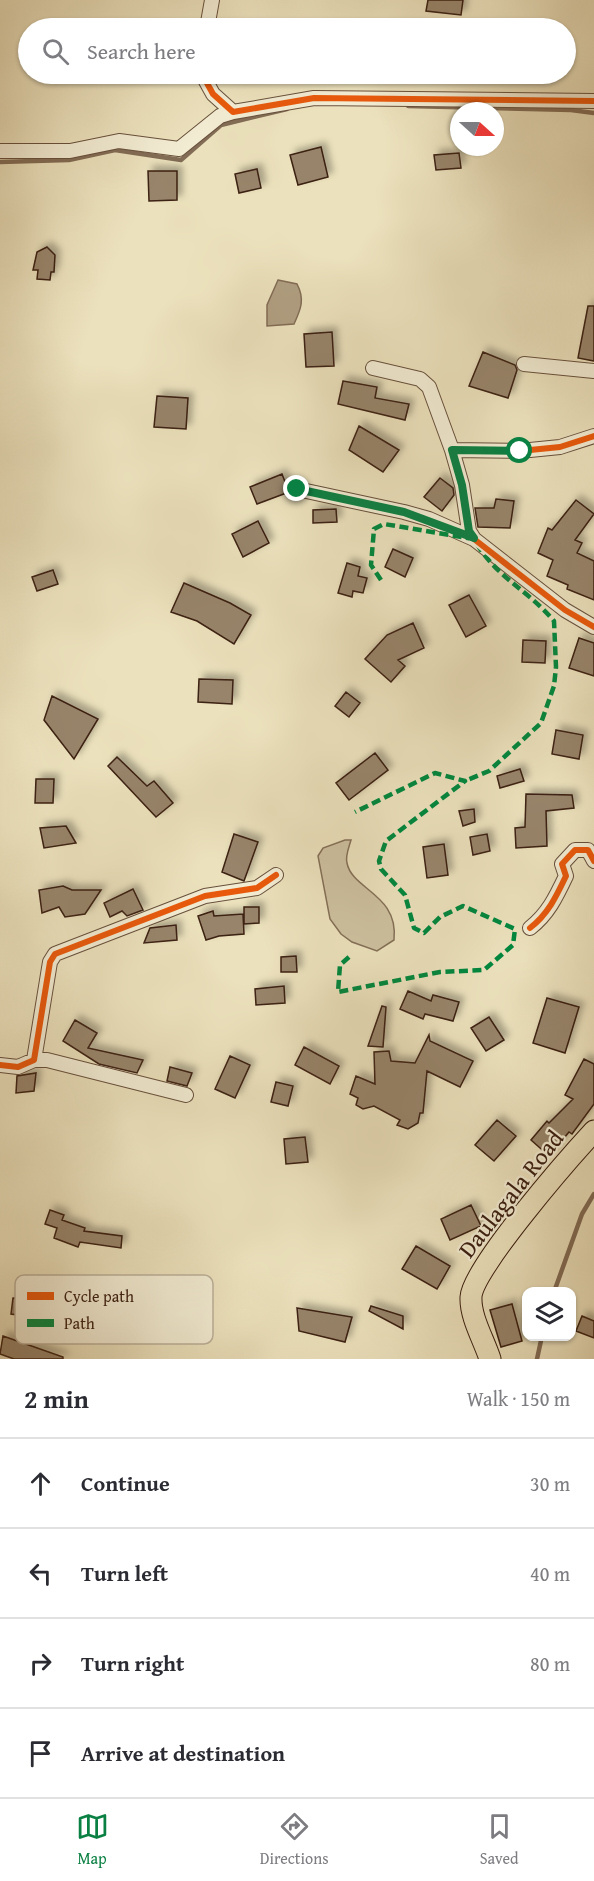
<!DOCTYPE html>
<meta charset="utf-8">
<style>
:root{--surface:#fff;--page:#f7f7f7;--text:#2b2b33;--muted:#7c7c81;--line:#e1e1e2;--accent:#0b8043}
body{margin:0;font-family:"Gentium Book Plus",serif;background:var(--page);color:var(--text)}
.controls{position:absolute;right:18px;bottom:18px;display:grid;overflow:hidden;border-radius:12px;box-shadow:0 2px 4px #0004}
.controls button{width:54px;height:54px;display:grid;place-items:center;padding:0;border:0;border-bottom:2px solid var(--line);background:var(--surface);color:var(--text);font:30px sans-serif}
.compass{position:absolute;left:450px;top:102px;width:54px;height:54px;border-radius:50%;background:var(--surface);box-shadow:0 2px 4px #0004;rotate:111deg}
.stop{position:absolute;width:18px;height:18px;margin:-14px;border:4px solid #0b8043;border-radius:50%;background:#fff}
.stop.end{background:#0b8043;border-color:#fff;box-shadow:0 2px 6px #0008}
.list{margin:0;padding:0;list-style:none}
h2{display:flex;justify-content:space-between;align-items:center;height:78px;margin:0;padding:0 24px;font-size:26px}
h2 small{font-size:20px;font-weight:400;color:var(--muted)}
.list li{display:grid;grid-template-columns:39px 1fr auto;gap:18px;align-items:center;box-sizing:border-box;height:90px;padding:0 24px;border-top:2px solid var(--line)}
.list b{display:block;font-size:22px;white-space:nowrap}
.list em{font-size:20px;font-style:normal;color:var(--muted)}
.icon{flex:none;width:33px;height:33px;fill:none;stroke:currentColor;stroke-width:2;stroke-linecap:round;stroke-linejoin:round}
.map{position:relative;flex:none;width:594px;height:1359px;overflow:hidden}
.search{position:absolute;background:var(--surface);box-shadow:0 2px 4px #0004;left:18px;right:18px;top:18px;height:66px;display:flex;align-items:center;gap:15px;box-sizing:border-box;padding:0 21px;border-radius:33px;color:var(--muted);font-size:22px}
.sheet{height:438px;background:var(--surface)}
nav{display:flex;justify-content:space-around;align-items:center;box-sizing:border-box;height:84px;border-top:2px solid var(--line);background:var(--surface);font-size:16px;color:var(--muted)}
nav a{display:grid;justify-items:center;gap:3px}
nav .on{color:var(--accent)}
.map>svg:first-child{display:block}
</style>
<div class="map">
<svg width="594" height="1359" viewBox="0 0 594 1359">
<defs>
<filter id="shadow"><feDropShadow dx="5" dy="-5" stdDeviation="3" flood-color="#0004"/></filter>
</defs>
<rect width="100%" height="100%" fill="#ebe1bc"/>
<filter id="stains"><feTurbulence type="fractalNoise" baseFrequency=".00333" numOctaves="4"/><feColorMatrix values="0 0 0 0 .2 0 0 0 0 .09 0 0 0 0 .02 0 0 0 .5 -.17"/></filter>
<radialGradient id="worn" r=".72"><stop offset=".6" stop-color="#630" stop-opacity="0"/><stop offset="1" stop-color="#630" stop-opacity=".3"/></radialGradient>
<path fill="#cdc09f" stroke="#847058" stroke-width="1.5" d="M345 840H351C349 847 345 856 347 863 352 890 399 894 394 940L377 951 352 942 341 934 330 919 318 856 323 848Z"/>
<path fill="#b09f82" stroke="#826c55" stroke-width="1.5" d="M278 280 297 284C305 299 301 309 294 324L267 326V305Z"/>
<g fill="none" stroke-linecap="round" stroke-linejoin="round">
<path stroke="#826c55" stroke-width="4.5" d="M408 106 571 110 594 113
M0 162 69 160 115 150 181 160 221 125 287 109
M554 1292 582 1214 594 1194
M537 1359 542 1336"/>
</g>
<path fill="#97846a" stroke="#3c2012" stroke-width="1.5" filter="url(#shadow)" d="M428 0H463L461 15 426 11Z
M321 147 328 177 298 185 290 155Z
M459 153 461 168 436 170 434 155Z
M257 169 261 188 239 193 235 174Z
M148 171H177V200L149 201Z
M47 247 55 255 54 272H51L50 280 37 279 38 270H33L37 252Z
M588 306H594V361L578 358Z
M332 332 334 366 306 367 304 334Z
M483 352 515 365 517 370 508 398 469 386Z
M343 381 377 387 375 398 409 404 405 420 338 404Z
M157 396 188 398 186 429 154 427Z
M359 426 399 450 383 472 349 450Z
M282 474 289 492 257 504 250 487Z
M440 478 453 488 454 495 442 511 424 497Z
M496 499 514 501 510 528 478 527 475 508H494Z
M576 500 594 514 575 540 582 543 577 553 594 561V600L567 589 568 585 547 576 553 560 538 553 548 528 552 530Z
M336 509 337 522 313 523V510Z
M258 521 269 543 243 557 232 534Z
M393 549 413 558 405 577 385 567Z
M347 563 360 567 358 576 367 578 363 593 353 591 352 597 338 593Z
M53 570 58 584 37 591 32 577Z
M184 583 230 603 251 615 234 644 197 621 171 612Z
M469 595 486 626 466 637 449 605Z
M413 623 424 648 398 660 405 666 391 682 365 659 387 635Z
M579 638 594 643V676L569 668Z
M523 640 546 641 545 663 522 662Z
M199 679 233 680 232 704 198 702Z
M346 692 360 703 349 717 335 706Z
M52 696 98 719 74 759 44 720Z
M556 730 583 735 579 759 552 754Z
M375 753 388 770 349 800 336 783Z
M117 757 147 786 154 781 173 803 156 817 108 766Z
M520 769 524 781 500 788 497 776Z
M36 779H54L53 803H35Z
M526 794 572 795 574 808 546 811 547 846 516 848 515 828 525 827Z
M474 809 475 822 463 826 459 811Z
M66 826 76 843 44 848 40 828Z
M234 834 258 842 244 881 222 872Z
M487 834 490 851 473 855 470 837Z
M444 844 448 875 427 878 423 847Z
M63 886 72 890H101L85 914 65 917 59 907 42 913 39 890Z
M133 889 143 910 127 916 122 911 110 917 104 903Z
M244 907H259V923L244 924Z
M213 911 214 916 243 914 244 934 219 936 206 940 198 916Z
M176 925 177 940 144 943 150 928Z
M296 956 297 972H281V957Z
M284 986 285 1003 256 1005 255 989Z
M408 991 431 1001 433 995 459 1002 453 1021 425 1014 423 1019 400 1009Z
M547 998 579 1007 565 1053 533 1043Z
M382 1006 386 1007 383 1047 368 1046Z
M489 1017 504 1040 486 1051 471 1028Z
M75 1020 97 1033 88 1048 143 1060 137 1073 99 1064 63 1041Z
M429 1035 430 1041 473 1061 460 1087 427 1071 423 1113H420L418 1123 408 1129 397 1125 400 1120 374 1106 363 1109 356 1105 358 1098 350 1094 356 1076 375 1084 374 1052 389 1051 391 1061 415 1063Z
M304 1047 339 1066 330 1084 295 1065Z
M230 1056 250 1065 235 1098 215 1089Z
M584 1059 594 1064V1104L572 1134 569 1132 549 1156 531 1140 547 1121 549 1123 573 1099 565 1095Z
M170 1067 192 1073 187 1086 167 1081Z
M36 1073 34 1091 16 1093 17 1076Z
M276 1082 293 1086 288 1106 271 1102Z
M497 1120 516 1136 494 1161 475 1145Z
M305 1137 308 1162 286 1164 284 1139Z
M471 1205 481 1226 450 1240 441 1219Z
M50 1210 64 1215 62 1220 85 1228 84 1231 122 1236 121 1248 80 1242 78 1247 54 1238 57 1228 45 1224Z
M416 1246 450 1266 437 1289 402 1269Z
M13 1298 52 1301 48 1327 30 1324 31 1317 11 1314Z
M512 1304 522 1341 501 1347 490 1310Z
M371 1306 403 1316V1329L369 1311Z
M297 1308 352 1317 345 1342 299 1331Z
M582 1316 594 1321V1338L576 1331Z
M3 1336 63 1357V1359H14L0 1354Z"/>
<g fill="none" stroke-linecap="round" stroke-linejoin="round">
<g stroke="#68503c" stroke-width="16">
<path id="minor" d="M207 28 212 0
M202 74 213 94 233 112 314 98 594 101
M0 151H70L119 141 179 149 220 116 233 112
M524 364 594 371
M373 368 420 379 429 387 452 450
M594 436 560 447 520 451 452 450 462 485 469 531 474 539 565 610 594 627
M297 489 404 512 429 519 474 539
M530 928C548 914 556 897 566 876L562 864 575 850H588L594 861
M34 1060H47L186 1095
M0 1065 18 1067 34 1060 50 962 55 954 205 896 257 888 276 875"/>
</g>
<g stroke="#3c2012" stroke-width="23">
<path id="primary" d="M490 1359C484 1340 470 1317 471 1297 472 1269 570 1157 594 1131"/>
</g>
<use href="#minor" stroke="#f2ecd3" stroke-width="14"/>
<use href="#primary" stroke="#ebe1bc" stroke-width="21"/>
<path stroke="#00873e" stroke-width="4.5" stroke-dasharray="9 4.5" stroke-linecap="butt" d="M381 580 371 565 374 529 384 524 474 539C495 577 527 589 554 621L556 667 554 686 541 723 489 771 465 781
M349 957 340 965 338 992 440 972 484 970 513 945 515 929 463 906 440 917 424 933 414 928 405 895 381 869 379 861 386 841 465 781 435 773 355 812"/>
<g stroke="#f2ecd3" stroke-width="10">
<path id="cycleway" d="M202 74 213 94 233 112 314 98 594 101
M594 436 560 447 520 451 452 450 462 485 469 531 474 539 565 610 594 627
M530 928C548 914 556 897 566 876L562 864 575 850H588L594 861
M0 1065 18 1067 34 1060 50 962 55 954 205 896 257 888 276 875"/>
</g>
<use href="#cycleway" stroke="#e8590c" stroke-width="6"/>
</g>
<g fill="none" stroke-linecap="round" stroke-linejoin="round">
<path stroke="#0b8043" stroke-width="8" d="M297 489 404 512 474 538 469 531 462 485 452 450 520 451"/>
</g>
<g text-anchor="middle" stroke-width="4.5" stroke-linejoin="round" paint-order="stroke">
<g font-size="24" fill="#3c2012" stroke="#f2ecd3">
<text transform="translate(511 1194) rotate(-52)" y="8">Daulagala Road</text>
</g>
</g>
<rect x="15" y="1275" width="198" height="69" rx="9" fill="#f2ecd3" stroke="#bbaf99" stroke-width="1.5"/>
<rect x="27" y="1292" width="27" height="8" fill="#e8590c"/>
<rect x="27" y="1319" width="27" height="8" fill="#00873e"/>
<g font-size="16" fill="#3c2012">
<text x="64" y="1302">Cycle path</text>
<text x="64" y="1329">Path</text>
</g>
<rect width="100%" height="100%" filter="url(#stains)"/>
<rect width="100%" height="100%" fill="url(#worn)"/>
</svg>
<div class="controls">
<button><svg class="icon" aria-label="layers" viewBox="0 0 24 24"><path d="M12 4l9 5-9 5-9-5zM3 14l9 5 9-5"/></svg></button>
</div>
<svg class="compass" viewBox="-18 -18 36 36"><path d="M0-13l5 13h-10z" fill="#e53935"/><path d="M0 13l5-13h-10z" fill="#7c7c81"/></svg>
<div class="stop" style="left:520px;top:451px"></div>
<div class="stop end" style="left:297px;top:489px"></div>
<div class="search"><svg class="icon" aria-label="search" viewBox="0 0 24 24"><circle cx="10" cy="10" r="6"/><path d="M15 15l6 6"/></svg>Search here</div>
</div>
<section class="sheet">
<h2>2 min<small>Walk · 150 m</small></h2>
<ul class="list">
<li><svg class="icon" aria-label="ahead" viewBox="0 0 24 24"><path d="M12 20V5M6 11l6-6 6 6"/></svg><div><b>Continue</b></div><em>30 m</em></li>
<li><svg class="icon" aria-label="left" viewBox="0 0 24 24"><path d="M17 20v-9H6M10 6l-5 5 5 5"/></svg><div><b>Turn left</b></div><em>40 m</em></li>
<li><svg class="icon" aria-label="right" viewBox="0 0 24 24"><path d="M7 20v-9h11M14 6l5 5-5 5"/></svg><div><b>Turn right</b></div><em>80 m</em></li>
<li><svg class="icon" aria-label="arrive" viewBox="0 0 24 24"><path d="M6 21V4h12l-3 4 3 4H6"/></svg><div><b>Arrive at destination</b></div></li>
</ul>
</section>
<nav>
<a class="on"><svg class="icon" aria-label="map" viewBox="0 0 24 24"><path d="M3 6l6-2 6 2 6-2v14l-6 2-6-2-6 2zM9 4v14M15 6v14"/></svg>Map</a>
<a><svg class="icon" aria-label="directions" viewBox="0 0 24 24"><path d="M12 3l9 9-9 9-9-9zM9 14v-3h6M13 9l2 2-2 2"/></svg>Directions</a>
<a><svg class="icon" aria-label="saved" viewBox="0 0 24 24"><path d="M7 4h10v16l-5-4-5 4z"/></svg>Saved</a>
</nav>
